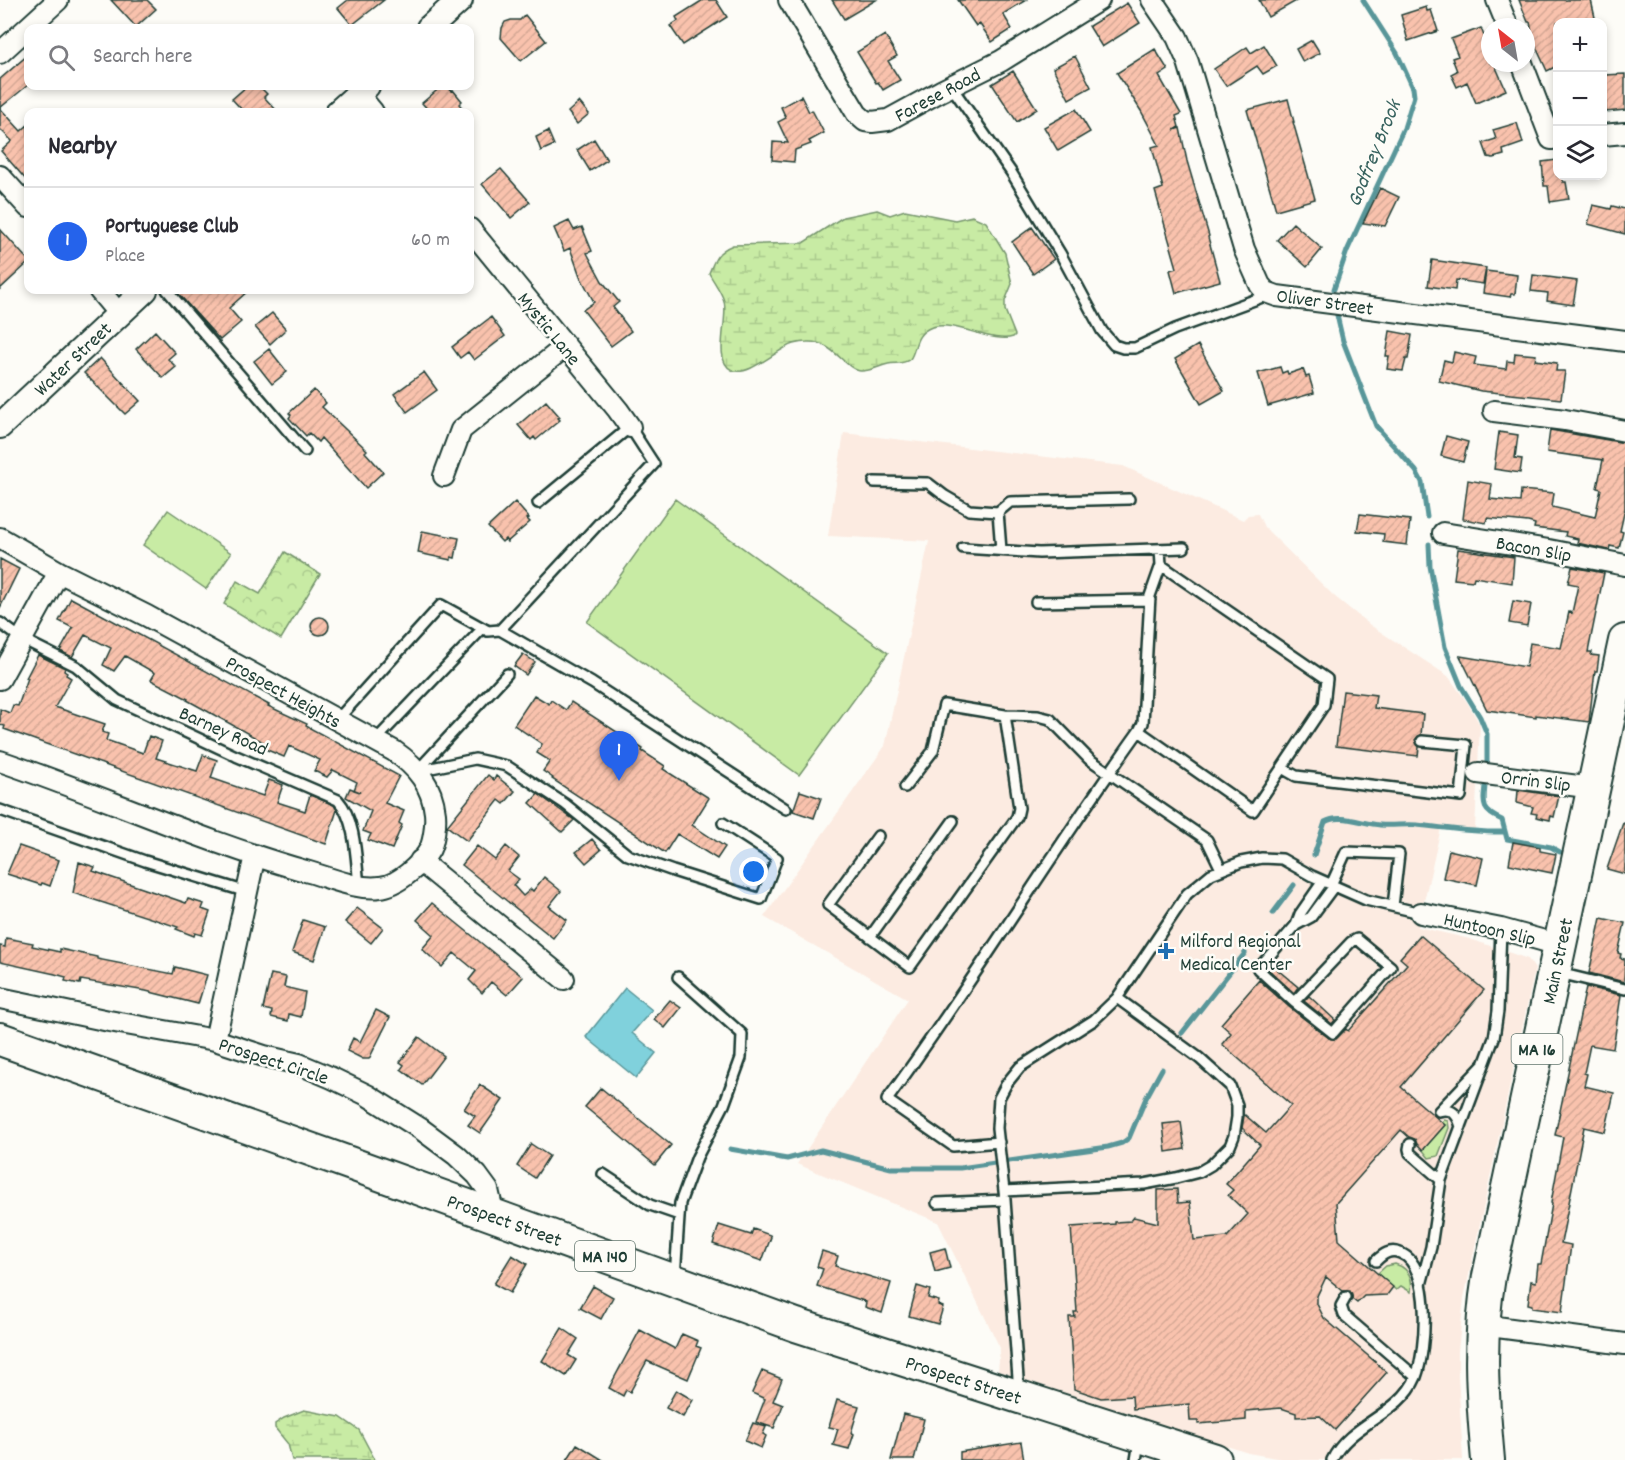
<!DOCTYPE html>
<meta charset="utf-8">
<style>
:root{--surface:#fff;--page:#f7f7f7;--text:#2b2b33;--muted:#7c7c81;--line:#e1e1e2;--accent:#2563eb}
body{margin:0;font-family:Dekko,sans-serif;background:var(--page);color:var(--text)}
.controls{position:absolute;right:18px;top:18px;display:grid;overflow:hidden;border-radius:12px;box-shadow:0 3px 9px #0003}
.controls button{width:54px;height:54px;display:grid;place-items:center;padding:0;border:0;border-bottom:2px solid var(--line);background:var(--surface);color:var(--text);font:30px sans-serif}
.compass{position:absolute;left:1481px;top:18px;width:54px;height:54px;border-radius:50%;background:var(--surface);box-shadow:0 3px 9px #0003;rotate:329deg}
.you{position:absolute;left:754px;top:872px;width:21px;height:21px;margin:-15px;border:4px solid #fff;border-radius:50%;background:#1a73e8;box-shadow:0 0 0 9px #1a73e833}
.badge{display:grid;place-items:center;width:39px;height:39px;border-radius:50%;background:var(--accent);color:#fff;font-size:20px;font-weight:700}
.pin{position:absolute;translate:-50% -50px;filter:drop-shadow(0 2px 3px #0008)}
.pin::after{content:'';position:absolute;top:32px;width:21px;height:18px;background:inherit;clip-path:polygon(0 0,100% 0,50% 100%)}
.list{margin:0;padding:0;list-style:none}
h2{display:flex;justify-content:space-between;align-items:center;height:78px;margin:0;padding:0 24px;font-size:26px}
h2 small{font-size:20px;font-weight:400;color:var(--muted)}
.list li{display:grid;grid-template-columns:39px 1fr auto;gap:18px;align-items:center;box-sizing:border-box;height:108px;padding:0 24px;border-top:2px solid var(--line)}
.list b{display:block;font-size:22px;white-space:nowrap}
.list p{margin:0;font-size:20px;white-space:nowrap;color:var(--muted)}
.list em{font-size:20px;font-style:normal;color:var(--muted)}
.icon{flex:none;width:33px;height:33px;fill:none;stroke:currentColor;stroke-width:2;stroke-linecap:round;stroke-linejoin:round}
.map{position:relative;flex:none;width:1625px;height:1460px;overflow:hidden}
.search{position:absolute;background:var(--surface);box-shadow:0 3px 9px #0003;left:24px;top:24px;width:450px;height:66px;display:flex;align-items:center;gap:15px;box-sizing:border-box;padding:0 21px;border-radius:12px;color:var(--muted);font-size:22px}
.panel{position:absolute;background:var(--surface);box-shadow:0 3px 9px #0003;left:24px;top:108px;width:450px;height:186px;border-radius:12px}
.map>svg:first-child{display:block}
</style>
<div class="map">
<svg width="1625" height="1460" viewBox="0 0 1625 1460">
<defs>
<pattern id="wetland-marsh" width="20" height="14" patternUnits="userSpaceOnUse" patternTransform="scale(1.5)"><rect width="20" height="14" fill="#c8eba4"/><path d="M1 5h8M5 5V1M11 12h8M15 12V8" fill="none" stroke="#abca8e"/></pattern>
<pattern id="park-crowns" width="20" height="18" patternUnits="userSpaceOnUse" patternTransform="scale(1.5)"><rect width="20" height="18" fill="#c8eba4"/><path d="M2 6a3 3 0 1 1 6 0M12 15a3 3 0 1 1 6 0" fill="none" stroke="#abca8e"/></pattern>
<pattern id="building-hatch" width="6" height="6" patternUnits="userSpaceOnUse" patternTransform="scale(1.5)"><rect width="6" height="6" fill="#f9c2ad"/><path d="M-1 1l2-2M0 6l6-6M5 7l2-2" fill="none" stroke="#d5a895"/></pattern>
</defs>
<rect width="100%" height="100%" fill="#fdfcf7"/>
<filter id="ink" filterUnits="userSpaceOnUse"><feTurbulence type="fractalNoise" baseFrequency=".0167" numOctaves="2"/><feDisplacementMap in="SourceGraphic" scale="12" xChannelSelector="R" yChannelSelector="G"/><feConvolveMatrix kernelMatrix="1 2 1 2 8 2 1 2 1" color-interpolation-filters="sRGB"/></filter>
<g filter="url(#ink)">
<path fill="#fcebe1" d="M844 433 1123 466 1243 520 1248 515 1258 514 1264 527 1334 596 1370 625 1448 676 1467 702 1480 725 1475 829 1441 828 1418 927 1470 939 1528 959 1535 969 1464 1298 1458 1351V1375L1463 1460H1288L1248 1453 998 1371 1000 1348 938 1222 797 1164 908 999 764 917 885 746 929 541 828 536Z"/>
<path fill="#c8eba4" stroke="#74946c" stroke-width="1.5" d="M675 499 888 653 799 775 587 622Z
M168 510 231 553 206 589 143 545Z
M1444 1120 1448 1121 1449 1128 1438 1156 1429 1158 1421 1148 1423 1150 1445 1125 1442 1122Z
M1395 1264C1409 1268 1413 1279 1411 1292L1401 1286 1396 1290 1377 1274 1386 1266Z"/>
<path fill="url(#wetland-marsh)" stroke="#74946c" stroke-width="1.5" d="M877 210 890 215 905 210 955 220 972 216 986 222 1005 253 1012 284 1005 301V310L1015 335 1013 337C993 344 955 320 932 327 913 334 917 350 910 359 904 365 895 362 888 364 880 366 870 371 861 371 846 371 833 340 807 342 803 342 797 343 793 344 777 349 748 378 732 370 712 361 729 318 724 301 721 291 713 281 709 273 715 258 718 251 733 245L803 243 843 217Z
M304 1410 340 1417 359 1430 375 1460H292L288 1444 275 1428V1424L284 1418Z"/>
<path fill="url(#park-crowns)" stroke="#74946c" stroke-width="1.5" d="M285 552 320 574 281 639 224 604 237 581 260 594Z"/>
<path fill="#80d1dc" stroke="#599699" stroke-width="1.5" d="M625 988 652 1010 632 1033 656 1053 636 1078 586 1037Z"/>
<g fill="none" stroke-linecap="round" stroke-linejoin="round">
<path stroke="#599699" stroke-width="5" d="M1334 289 1347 251 1404 128 1414 96 1413 88 1397 53 1363 0
M1336 311 1343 341 1376 426 1416 471 1422 482 1427 517
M1429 544 1430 566 1445 647 1461 686 1480 717 1487 734V764
M1485 786C1483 806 1482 811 1502 820L1507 839 1551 847 1560 852
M1314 855 1325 822C1340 813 1363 824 1380 825 1392 826 1405 824 1417 825 1447 828 1476 833 1505 832
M1273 913 1294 885
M1182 1033 1245 953
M730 1149 787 1159 821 1150 891 1168H960L1108 1147 1122 1143 1129 1138 1146 1098 1162 1069"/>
</g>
<path fill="url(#building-hatch)" stroke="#1f3d34" stroke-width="1.5" d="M111 0H147L156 9 136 27Z
M348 0H384L352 25 338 8Z
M703 0H716L727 17 683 45 670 26 678 21 676 17Z
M832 0H876L844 19Z
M958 0H1026L1003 14 1012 29 992 42 979 23 976 26Z
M1259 0H1298L1268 17Z
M1519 0H1591L1596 22H1557V66L1547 71 1530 34H1532L1530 22H1528Z
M1127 3 1140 23 1102 47 1089 26Z
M1426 7 1427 11 1431 10 1438 31 1408 41 1401 15Z
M525 15 546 41 521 61 501 38 502 28 505 22 511 20H520Z
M1481 28 1490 52V63H1494L1506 90 1476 103 1467 82 1457 87 1451 74 1457 71 1452 58 1458 56 1451 39Z
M885 35 897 56 888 61 900 80 883 90 878 82 876 83 857 52Z
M1312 40 1320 53 1303 62 1296 49Z
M1264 45 1277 66 1263 74 1257 66 1226 86 1214 69 1247 47 1251 53Z
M1155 49 1168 70 1159 76 1181 114 1176 116 1179 127 1174 130 1180 128 1187 161 1209 236 1208 237 1220 281 1176 293 1170 270 1177 268 1155 191 1163 188 1152 147 1159 145 1141 111 1117 73Z
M28 55V85L0 108 21 131 28 125V182L1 151 12 141 0 129V79Z
M1075 56 1091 87 1069 99 1053 68Z
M1013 71 1037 109 1017 122 992 84Z
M1625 74V110L1606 112 1604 75Z
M247 86H259L267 94 264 97 278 112H244L232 99Z
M442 86H446L451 91 453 90 462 101 459 104 466 112H430L422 103Z
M801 96 809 112 812 110 824 133 809 141 811 144 795 150 794 162 772 160 773 142 788 143 778 122 786 118 781 107Z
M1288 99 1294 122H1293L1315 199 1276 210 1247 110Z
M579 102 589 114 577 124 568 112Z
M1076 109 1090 132 1058 151 1044 127Z
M1517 123 1523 143 1503 150 1504 155 1493 158 1488 157 1483 143 1496 139 1493 130Z
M548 131 554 145 541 151 536 137Z
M594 139 607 160 590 171 577 150Z
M1557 160V176H1563V182H1566L1569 199 1550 202 1548 186H1544L1542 162Z
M501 169 530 202 511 218 482 184Z
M1380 188 1399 197 1385 226 1363 223Z
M1593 205 1611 209 1612 206 1625 209V234L1588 224Z
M569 221 574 230 582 227 592 251 587 253 602 281 619 302 613 307 631 331 611 346 583 310 594 302 580 276 570 248 564 251 554 228Z
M1293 223 1322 249 1307 267 1277 240Z
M1032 227 1054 259 1033 274 1012 242Z
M0 229 28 260V263L0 289Z
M1432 260 1486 268 1483 284 1456 280 1455 290 1428 286Z
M1486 271 1517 275 1515 294H1511L1510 297 1483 293Z
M1533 275 1577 281 1573 305 1547 301 1548 293 1531 291Z
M175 290H249L229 308 241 322 220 340Z
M272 313 286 329 270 344 255 327Z
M491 317 505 336 474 360 468 352 460 358 452 347Z
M155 331 175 353 168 359 176 367 163 378 136 349Z
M1390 331 1412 335 1408 359H1406L1403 371 1387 369 1389 356H1386Z
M1198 345 1224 391 1201 404 1175 359Z
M269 349 287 372 272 384 254 361Z
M1454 352 1476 357 1474 365 1506 369 1507 361 1514 362 1515 353 1536 355 1535 360 1557 363 1556 371H1565L1561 399 1481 391 1439 381 1444 360 1452 362Z
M100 358 140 401 125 414 84 373Z
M1280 367 1282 373 1287 371 1288 374 1303 369 1306 377 1309 376 1314 393 1268 406 1258 373Z
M424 372 437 390 407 412 394 394Z
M314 390 326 403 322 407 367 450 365 452 383 472 366 488 321 438 318 442 309 433 306 436 289 418 291 415 289 413Z
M546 401 560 417 558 418 560 420 536 440 534 437 531 440 518 425Z
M1550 430 1625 443V509L1620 531 1623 532 1619 548 1610 546 1609 550 1577 543 1578 539 1565 536 1566 532 1534 528 1535 524 1528 522 1487 518 1486 523 1463 519 1468 480 1492 484 1490 499 1520 502 1521 490 1554 493 1552 507 1595 517 1601 489 1597 488 1603 460 1547 452Z
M1499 432 1518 435 1515 458 1522 459 1520 473 1494 469Z
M1446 436 1468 442 1463 462 1441 456Z
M515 502 529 518 527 519 530 522 507 542 505 539 502 542 488 527Z
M1360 514 1410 520 1407 545 1383 542 1384 534 1357 531Z
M422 531 459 538 455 558 451 557V560L418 553Z
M1458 549 1514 557 1512 583 1474 577 1473 581 1454 579Z
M0 559 19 569 0 608Z
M1572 567 1604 573 1588 652H1592L1591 655 1599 656 1597 671H1595L1589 722 1536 715V717L1487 710 1460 656 1526 667 1530 643 1561 648 1569 612 1572 613 1578 585 1568 583Z
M71 598 269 705 268 706 307 724 306 726 399 776 385 803 404 811 399 823 402 825 392 849 368 840 371 834 363 831 371 811 346 797 350 788 360 792 354 790 357 782 333 770 327 777 314 771 320 760 289 746 284 757 265 749 267 744 187 700 188 699 151 680 155 673 125 656 114 671 103 665 111 648 85 635 72 657 60 651 73 628 59 621Z
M1513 601 1531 604 1527 626 1509 623Z
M311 626a9 9 0 1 1 18 0a9 9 0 1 1-18 0Z
M523 654 535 662 526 675 514 666Z
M38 655 65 668 64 671 67 673 66 675 71 678 55 707 105 724 102 732 108 734 106 740 143 753 149 736 162 741 156 758 197 771 203 755 217 760 211 778 263 796 269 780 283 785 277 802 305 811 310 795 334 805 337 810 326 844 4 729 5 726 0 725V709L10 713 13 705 18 706 28 678H26Z
M1343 691 1376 695 1374 708 1423 714 1421 735 1415 740 1419 747 1418 756 1336 746Z
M534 695 549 704 551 700 566 710 571 702 643 749 642 751 665 766 663 769 709 798 692 825 725 847 717 859 677 834 665 853 552 779 553 778 543 771 550 761 537 753 542 744 514 725Z
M488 775 494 780 496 776 515 791 504 804 499 800 467 841 447 826Z
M1518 790 1559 796 1554 817 1551 816 1550 820 1536 817 1537 814 1531 813 1533 807 1517 803Z
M800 791 821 798 814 818 793 811Z
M538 794 574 820 562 832 530 803Z
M1623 823 1625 824V874L1607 869Z
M592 839 601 850 586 863 576 852Z
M1513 842 1540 847V851L1556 854 1552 873 1509 864Z
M19 846 59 860 50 886 42 883 41 885 7 874Z
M477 846 495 860 506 846 519 857 508 871 519 879 513 885 523 896 531 889 533 891 544 877 561 891 549 906 567 920 553 938 462 865Z
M1449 850 1483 858 1477 885 1443 878Z
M79 862 95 867 93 871 104 875 186 903 188 899 204 904 202 909 210 912 202 935 195 933 194 936 176 929 178 927 73 893Z
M432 903 523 977 507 995 491 982 482 993 469 980 476 971 454 953 442 967 422 949 434 935 417 920Z
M357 908 383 928 371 943 345 922Z
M1601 918 1625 923 1618 953 1621 954 1620 958 1625 959 1624 982 1589 973Z
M303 920 325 927 314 960 292 952Z
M1420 935 1484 990 1401 1087 1445 1125 1423 1150 1417 1144 1415 1139 1409 1137 1401 1130 1336 1203 1339 1240 1393 1287 1387 1295 1364 1296 1357 1303 1352 1299 1350 1291H1343L1326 1277 1317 1296V1304L1324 1318 1387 1372 1335 1430 1320 1416 1296 1417V1413L1281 1408 1246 1411V1420L1198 1424V1421H1190L1189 1404 1133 1409 1132 1396 1101 1398 1074 1389 1069 1317H1075L1074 1312H1077L1071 1227 1115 1224V1222L1131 1221 1134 1217 1158 1223V1190L1177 1189 1178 1203 1190 1202 1194 1240 1227 1237 1248 1214 1228 1195 1233 1190 1226 1184 1260 1145 1242 1128 1244 1116 1245 1115 1266 1133 1291 1105 1222 1044 1231 1033 1221 1024 1259 980 1289 1007 1329 1038 1336 1039 1346 1029 1348 1031 1407 964 1400 958Z
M6 938 33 943 32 946 60 952V949L97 957V959L173 974 175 967 207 975 198 1004 146 991 81 980 80 984 65 981 66 977 55 974 0 962V946L5 947Z
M1272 965 1298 987 1294 993 1268 969Z
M271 974 286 977 284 987 305 992 301 1017 289 1014 288 1021 271 1017 272 1011 263 1009Z
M1586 987 1621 995 1613 1049 1590 1045 1584 1073 1587 1074 1584 1086 1614 1093 1605 1132 1584 1127 1561 1243 1571 1245 1562 1312 1532 1308V1305L1528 1304 1531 1281 1536 1282 1538 1264H1541L1552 1204 1551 1203 1563 1137 1555 1135Z
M1309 996 1335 1020 1332 1024 1304 1001Z
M670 1000 681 1008 665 1028 654 1019Z
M376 1010 390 1017 369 1059H363L347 1051 353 1038 360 1042Z
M419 1037 444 1056 422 1085 401 1069 404 1065 400 1062Z
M480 1085 503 1100 480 1133 468 1125 475 1116 464 1109Z
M601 1088 671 1145 655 1165 585 1107Z
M1181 1122 1185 1149 1166 1152 1163 1124Z
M531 1144 549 1156 535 1178 517 1166Z
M719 1225 751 1235 753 1229 770 1235 771 1237 762 1261 713 1244Z
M945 1248 950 1268 935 1272 930 1252Z
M822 1251 838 1256 835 1266 891 1283 882 1313 865 1307 866 1302 864 1301 817 1286 823 1269 817 1267Z
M512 1255 527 1264 510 1293 494 1284Z
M593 1286 613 1297 601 1319 580 1308Z
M917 1286 930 1290 928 1298 939 1301 938 1305 943 1307 938 1324 909 1316Z
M562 1328 578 1339 568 1355 576 1360 566 1376 542 1361Z
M640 1330 675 1349 682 1334 698 1341 696 1346 701 1348 688 1379 647 1361 630 1392 626 1390 623 1396 609 1388Z
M762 1371 782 1379 773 1401 783 1405 774 1428 756 1422 765 1399 752 1393Z
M676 1390 693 1400 683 1417 666 1408Z
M837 1400 859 1406 851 1433 854 1434 849 1449 833 1445 838 1429 829 1427Z
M903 1414 924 1419 914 1460H891Z
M753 1423 766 1427 763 1434 766 1436 761 1448 745 1441Z
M1021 1442 1024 1460H960V1452Z
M577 1444 603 1460H567Z"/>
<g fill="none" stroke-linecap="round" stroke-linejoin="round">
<g stroke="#1f3d34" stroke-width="14">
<path id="service" d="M951 86 1011 172 1060 253 1102 331 1114 345 1123 348H1135L1175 329 1268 295
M167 290 305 451
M874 482 928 483 945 496 969 510 998 512
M963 548 1039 553 1184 548
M1001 550 998 512 1010 502 1129 499
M1036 602 1150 600
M0 623 22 639 76 666 117 700 236 756 338 800C356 820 356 860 359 886
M500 630 592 683 786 809
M507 674 417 771 475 759 507 766 565 804 628 855 673 871 761 899 777 858 723 823
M337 720 441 605 488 631 500 630 654 464 630 427 538 503
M1139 731 1253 811 1324 705 1327 679 1161 565
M375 741 483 628
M1282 768 1296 776 1461 796 1466 745 1422 741
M905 787 933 751 944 705 1005 715 1038 716 1050 719 1089 759 1207 840 1221 869
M0 810 145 861 247 892
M878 836 828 905 910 967 1017 817 1019 808 1005 715
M1323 881 1300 914 1296 925 1311 917 1334 886
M1331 885 1346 852 1399 854 1393 906
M870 937 953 821
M1559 973 1625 989
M1294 1002 1333 1033 1391 967 1357 939 1351 942 1294 1002 1258 969 1296 925
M1439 1111 1483 1065
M1439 1111C1452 1107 1458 1115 1461 1127
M999 1142 953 1146 887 1100C975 980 1052 852 1139 731L1143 723 1150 596 1161 565 1160 549
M1410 1144 1409 1149 1410 1153 1441 1180
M603 1174 650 1205 679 1215
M1004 1191 1144 1184 1176 1178 1199 1172 1211 1165 1230 1146 1234 1136 1237 1117V1105L1230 1086 1199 1058 1117 998
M937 1203 1005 1200
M675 1277 680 1203 697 1157 724 1105 741 1058 742 1034 678 977
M1421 1285 1431 1247 1441 1180 1494 1038 1498 1011 1501 929
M1346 1297 1341 1306 1344 1315 1416 1377
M1019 1392 1005 1200 997 1128 999 1098 1007 1083 1020 1067 1094 1020 1117 998 1187 894 1211 874 1241 862 1262 858 1282 859 1312 876 1366 900 1421 913
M1136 1460 1139 1442
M1332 1460C1350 1423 1400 1415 1416 1377 1426 1351 1433 1265 1400 1253 1390 1249 1383 1254 1376 1261"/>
</g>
<g stroke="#1f3d34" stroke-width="24">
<path id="minor" d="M789 0 857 114 865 121 872 122 888 120 941 91 1001 61 1099 0
M1152 0 1177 37 1188 62 1244 249 1260 285 1266 292 1277 296 1625 341
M1497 0 1508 27
M0 53 58 0
M1522 63 1551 139 1558 138
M358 94 373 112
M1602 135 1625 133
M0 176 28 207
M470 229 618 410 630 427
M99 290 119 314
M1494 411 1565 420 1625 431
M444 476 461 430 566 346
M1443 533 1549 550 1625 565
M0 538 59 572 147 616 394 751C417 767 432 785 435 813 436 823 434 840 430 849 422 864 397 886 380 887 357 890 331 878 309 872 205 843 103 796 0 761
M0 679 59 572
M1478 773 1594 788
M420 861 564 979
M1421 913 1501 929 1559 945
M0 998 109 1021 215 1040 264 1056 299 1064 332 1078 367 1095 421 1129 456 1155 477 1175 488 1190 494 1216
M215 1040 255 855
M1482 1325 1625 1344"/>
</g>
<g stroke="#1f3d34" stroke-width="28">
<g id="tertiary">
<path d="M429 28 460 0"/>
<path d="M338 112 367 86"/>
<path id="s1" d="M0 426 145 290"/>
</g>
</g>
<g stroke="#1f3d34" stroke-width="36">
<g id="primary">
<path id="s2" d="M0 1039 349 1163 796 1325 1215 1460"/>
<path id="s3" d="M1488 1460C1482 1394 1478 1342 1489 1276L1625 641"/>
</g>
</g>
<use href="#service" stroke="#fdfcf7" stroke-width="9"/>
<use href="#minor" stroke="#fdfcf7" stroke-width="20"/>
<use href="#tertiary" stroke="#fdfcf7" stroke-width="24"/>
<use href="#primary" stroke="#fdfcf7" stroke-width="32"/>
</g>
</g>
<path fill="#1f6fb2" stroke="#fdfcf7" stroke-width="2" d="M1163 942h6v6h6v6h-6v6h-6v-6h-6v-6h6z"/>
<g text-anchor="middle" stroke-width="5" stroke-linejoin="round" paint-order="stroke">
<g fill="#fdfcf7" stroke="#62766e" stroke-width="1.5">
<rect x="1511.5" y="1034" width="51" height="30" rx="4.5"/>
<rect x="575" y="1241" width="60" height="30" rx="4.5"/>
</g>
<g font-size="18" font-weight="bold" fill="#1f3d34">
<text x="1537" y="1055">MA 16</text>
<text x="605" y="1262">MA 140</text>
</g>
<g font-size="20" fill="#1f3d34" stroke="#fdfcf7">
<text transform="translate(937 94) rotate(-28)" y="7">Farese Road</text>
<text transform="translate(1325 301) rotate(8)" y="7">Oliver Street</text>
<text transform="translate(550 328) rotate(51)" y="7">Mystic Lane</text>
<text dy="7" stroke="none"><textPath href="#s1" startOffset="99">Water Street</textPath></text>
<text transform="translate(1534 548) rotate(10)" y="7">Bacon Slip</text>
<text transform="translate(284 691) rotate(29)" y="7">Prospect Heights</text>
<text transform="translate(224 730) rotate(24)" y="7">Barney Road</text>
<text transform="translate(1536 780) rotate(7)" y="7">Orrin Slip</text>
<text transform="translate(1490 928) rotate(13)" y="7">Huntoon Slip</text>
<text dy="7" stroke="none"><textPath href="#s3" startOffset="507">Main Street</textPath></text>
<text transform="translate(274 1060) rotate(18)" y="7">Prospect Circle</text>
<text dy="7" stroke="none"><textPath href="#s2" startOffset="536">Prospect Street</textPath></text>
<text dy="7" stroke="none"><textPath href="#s2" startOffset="1022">Prospect Street</textPath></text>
</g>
<g font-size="20" fill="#1f3d34" stroke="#fdfcf7" text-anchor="start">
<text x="1180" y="947">Milford Regional<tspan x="1180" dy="23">Medical Center</tspan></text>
</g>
<g font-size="21" font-style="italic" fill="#37625e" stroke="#fdfcf7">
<text transform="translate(1373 153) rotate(-68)" y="7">Godfrey Brook</text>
</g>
</g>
</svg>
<div class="controls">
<button>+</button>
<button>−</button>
<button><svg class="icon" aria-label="layers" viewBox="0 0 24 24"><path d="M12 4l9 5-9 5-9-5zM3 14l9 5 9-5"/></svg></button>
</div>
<svg class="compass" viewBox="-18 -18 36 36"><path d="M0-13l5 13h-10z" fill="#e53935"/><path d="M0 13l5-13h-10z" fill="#7c7c81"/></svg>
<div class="you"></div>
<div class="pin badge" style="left:619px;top:781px">1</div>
<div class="search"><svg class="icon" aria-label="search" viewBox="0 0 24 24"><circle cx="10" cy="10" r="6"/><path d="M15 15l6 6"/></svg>Search here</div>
<section class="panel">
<h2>Nearby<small></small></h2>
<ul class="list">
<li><span class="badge">1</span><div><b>Portuguese Club</b><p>Place</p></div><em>60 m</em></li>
</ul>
</section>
</div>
